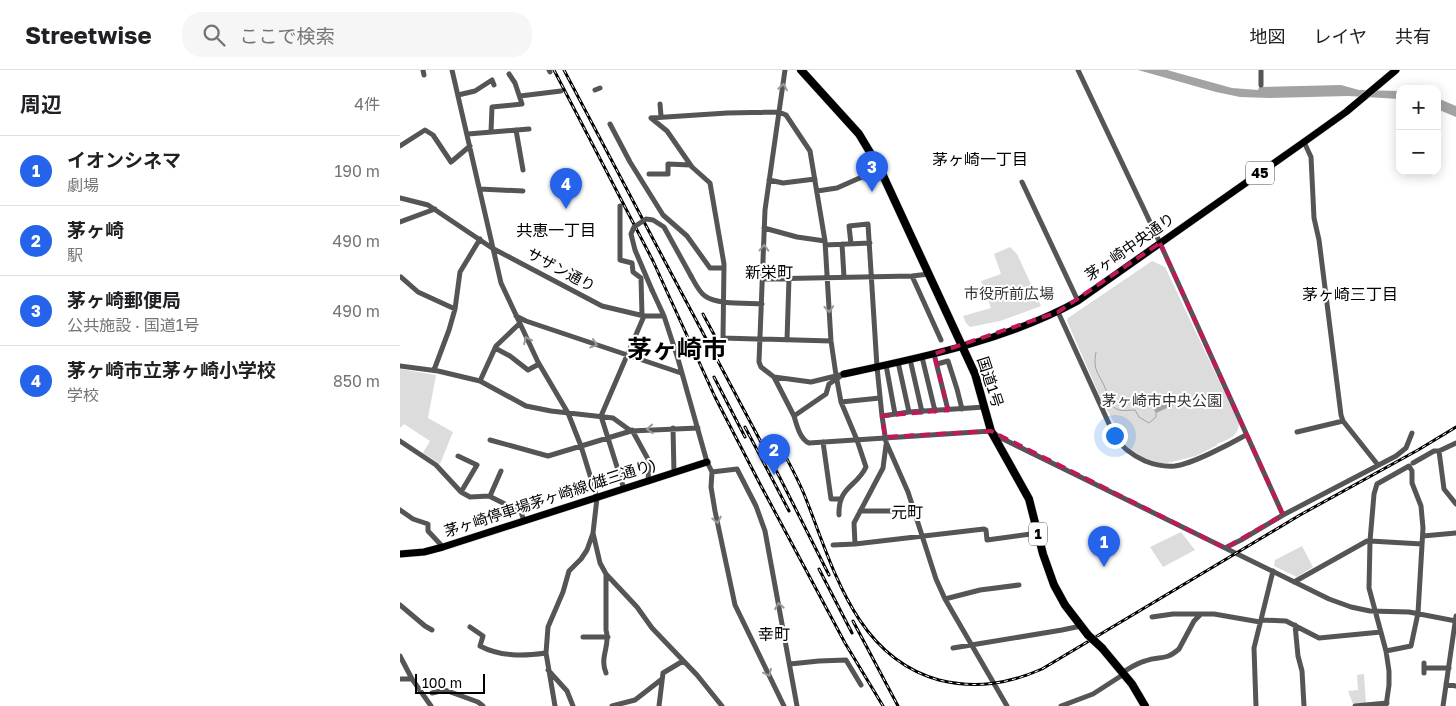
<!DOCTYPE html>
<html lang="ja">
<meta charset="utf-8">
<style>
:root{--surface:#fff;--page:#f6f6f6;--text:#202124;--muted:#757577;--line:#e0e0e0;--accent:#2563eb}
body{margin:0;font-family:"Golos Text","Noto Sans JP",sans-serif;background:var(--page);color:var(--text)}
.controls{position:absolute;right:15px;top:15px;display:grid;overflow:hidden;border-radius:10px;box-shadow:0 2px 12px #0003}
.controls button{width:45px;height:45px;display:grid;place-items:center;padding:0;border:0;border-bottom:1px solid var(--line);background:var(--surface);color:var(--text);font:25px sans-serif}
.scale{position:absolute;left:15px;bottom:12px;width:70px;box-sizing:border-box;padding-left:5px;border:2px solid #000;border-top:0;font-size:14px;line-height:18px;white-space:nowrap;color:#000;-webkit-text-stroke:4px #fff;paint-order:stroke}
.you{position:absolute;left:714px;top:365px;width:18px;height:18px;margin:-12px;border:4px solid #fff;border-radius:50%;background:#1a73e8;box-shadow:0 0 0 8px #1a73e833}
.badge{display:grid;place-items:center;width:32px;height:32px;border-radius:50%;background:var(--accent);color:#fff;font-size:16px;font-weight:700}
.pin{position:absolute;translate:-50% -41px;filter:drop-shadow(0 1px 2px #0008)}
.pin::after{content:'';position:absolute;top:26px;width:18px;height:15px;background:inherit;clip-path:polygon(0 0,100% 0,50% 100%)}
.list{margin:0;padding:0;list-style:none}
h2{display:flex;justify-content:space-between;align-items:center;height:65px;margin:0;padding:0 20px;font-size:21px}
h2 small{font-size:16px;font-weight:400;color:var(--muted)}
.list li{display:grid;grid-template-columns:32px 1fr auto;gap:15px;align-items:center;box-sizing:border-box;height:70px;padding:0 20px;border-top:1px solid var(--line)}
.list b{display:block;font-size:19px;white-space:nowrap}
.list p{margin:0;font-size:16px;white-space:nowrap;color:var(--muted)}
.list em{font-size:16px;font-style:normal;color:var(--muted)}
.icon{flex:none;width:28px;height:28px;fill:none;stroke:currentColor;stroke-width:2;stroke-linecap:round;stroke-linejoin:round}
.map{position:relative;flex:none;width:1056px;height:636px;overflow:hidden}
header{display:flex;align-items:center;gap:30px;box-sizing:border-box;height:70px;padding:0 25px;background:var(--surface);border-bottom:1px solid var(--line)}
header strong{font-size:24px}
nav{display:flex;gap:28px;margin-inline-start:auto;font-size:18px}
.search{width:350px;height:45px;background:var(--page);display:flex;align-items:center;gap:12px;box-sizing:border-box;padding:0 18px;border-radius:20px;color:var(--muted);font-size:19px}
main{display:flex}
aside{flex:1;background:var(--surface)}
.map>svg:first-child{display:block}
</style>
<header>
<strong>Streetwise</strong>
<div class="search"><svg class="icon" aria-label="search" viewBox="0 0 24 24"><circle cx="10" cy="10" r="6"/><path d="M15 15l6 6"/></svg>ここで検索</div>
<nav><a>地図</a><a>レイヤ</a><a>共有</a></nav>
</header>
<main>
<aside>
<h2>周辺<small>4件</small></h2>
<ul class="list">
<li><span class="badge">1</span><div><b>イオンシネマ</b><p>劇場</p></div><em>190 m</em></li>
<li><span class="badge">2</span><div><b>茅ヶ崎</b><p>駅</p></div><em>490 m</em></li>
<li><span class="badge">3</span><div><b>茅ヶ崎郵便局</b><p>公共施設 · 国道1号</p></div><em>490 m</em></li>
<li><span class="badge">4</span><div><b>茅ヶ崎市立茅ヶ崎小学校</b><p>学校</p></div><em>850 m</em></li>
</ul>
</aside>
<div class="map">
<svg width="1056" height="636" viewBox="0 0 1056 636">
<rect width="100%" height="100%" fill="#fff"/>
<path fill="#dcdcdc" d="M610 177 617 184 641 236 600 251 570 257 566 253 563 246 591 238 581 211 601 204 594 184Z
M752 191 765 197 839 353C838 367 829 369 817 374V375L796 386 763 394 737 386 724 374 723 369 701 329 667 251 668 248Z
M0 299 36 305 28 348 53 362 40 394 23 383 30 371 4 354 0 358Z
M781 462 795 480 763 497 750 477Z
M902 476 913 497 897 507 874 496 875 490Z
M964 604 966 633 953 634 948 621 958 620 957 605Z"/>
<path fill="#a3a3a3" d="M738 0H767L832 18 858 20 859 17 941 15 959 20 1000 21V29L948 26 869 28 840 27 816 22Z
M1037 28 1056 36V47L1037 39Z
M770 328H774L776 334 756 343 753 337 757 333Z"/>
<g fill="none" stroke-linecap="round" stroke-linejoin="round">
<path stroke="#a3a3a3" stroke-width="1" d="M696 282C692 302 700 304 706 320 709 327 709 333 715 338 720 342 729 340 735 340L739 347 749 353 756 347V343"/>
<g stroke="#dbdbdb" stroke-width="8">
<path id="major" d="M444 304C524 287 607 270 678 231L904 72 946 42 996 0
M0 484 24 482 43 477 307 392"/>
</g>
<g stroke="#dbdbdb" stroke-width="9">
<path id="highway" d="M401 0 459 64 480 99 575 304 591 361 629 429 643 484 654 515 665 535 688 565
M702 578 732 614 745 636"/>
</g>
<path stroke="#555" stroke-width="5" d="M23 0 24 5
M52 0 101 213 138 292 168 343 181 376 197 428 193 463 187 480 181 489 169 501 163 522 148 557 146 583 155 636
M149 0 150 2
M678 0 760 173 883 445
M861 15V0
M195 20 200 18
M58 25 75 21 92 10 94 15
M120 26 161 21
M260 34 261 46
M251 48 327 43 379 42 386 45 410 81 425 171 431 271 436 305 441 332 457 370 466 397C457 417 438 416 439 445
M251 48 267 61 292 97 310 113 324 194 323 268 431 271
M210 54 230 92 263 145 287 166 310 198H323
M116 60 123 100
M91 62 92 37 122 34 115 13 109 4
M68 64 129 59
M904 72 911 87 914 148 919 170 941 345 943 351 978 395
M0 76 25 60 33 65 51 92 70 76
M249 104H268V94L290 95
M369 110 383 113 415 109
M622 112 678 231
M80 119 123 121
M417 121 437 118 480 99
M0 128 28 135 92 178 202 236 244 246H264
M220 136V190L232 193 233 202 241 208 242 245
M0 152 35 139
M364 158 397 167 425 171
M442 174 444 207
M451 174 449 156 468 154 477 297 482 346 486 372 508 422 536 509 545 529 607 636
M425 175 470 173
M291 206C295 213 299 222 305 226 317 235 347 233 362 234
M512 206 541 270
M1 207 18 222 55 239
M363 209 512 206 529 204
M252 220 264 246 278 289 307 392 312 402 311 417 315 441 335 535 384 636
M658 242 715 367C722 378 732 385 745 391 755 395 764 397 775 396 792 394 830 374 846 365
M116 246 126 251 281 303
M387 270 389 208
M95 278 110 286 128 300 139 294
M534 284 548 340
M522 287 535 341
M510 289 522 342
M498 292 509 342
M537 294 548 291 557 319 562 339
M486 295 495 344
M0 296 38 301 80 311 126 336 151 341 213 348 231 361 298 358
M34 300 49 260 55 239 60 202 80 169
M444 304 429 314 426 324 394 346 374 307 411 312Z
M374 307 361 297 359 292 365 140 385 0
M80 311 96 276 119 254
M441 332 480 328
M394 346C397 356 400 369 409 373L591 361 601 368 929 529 951 537 970 541 1009 542 1056 551
M482 346 509 342 585 337
M273 358 274 403
M232 360 249 391 248 412
M897 362 943 351
M90 370 148 386 231 361
M0 371 36 395 61 422 77 395 58 386
M423 372 431 429H441
M1056 373 1039 381 1044 419 1056 434
M486 375 483 398 454 453 455 474 584 459 586 460 587 470 638 463
M1013 393 1034 381H1039
M312 402 337 399 356 436 365 461 397 636
M224 419 201 346 244 246
M61 422 70 427 89 426 121 442 124 451
M90 426 101 401
M0 440 13 449 28 454V461L43 477
M460 441H504L513 439
M193 463 200 493 206 504 237 537 252 558 297 605 322 636
M1023 466 1056 463
M433 475 455 474
M825 478 841 470 883 445 996 386 1006 378 1012 363
M206 504V560C211 575 199 587 206 603
M894 512 967 471H970L974 424 977 414 1009 396 1012 401V413L1021 436 1023 458 1018 543 1011 576 986 581
M545 529 580 520 619 515
M0 535 25 556 32 560
M752 547 773 544H801
M861 550 886 551 919 568 981 562
M895 555 898 586 902 601 904 636
M70 557 83 566 80 576C101 587 124 586 146 583
M183 567H208
M553 578 662 560 681 556
M0 586 12 609 31 636
M1024 593V603
M390 594 419 591 446 590 461 615
M1024 598H1049
M148 600 167 621 173 636
M723 602C730 598 737 593 745 591 760 585 764 592 779 579L794 551 801 544H814L860 552
M0 609H12
M1046 614 1056 616
M32 623 45 620 78 632 83 636
M212 636 235 630 262 609
M259 636 263 603 283 591
M661 636 693 624 724 604
M856 636 854 578 873 501
M955 636 987 633
M986 636 989 615V601L986 581 969 518 970 471 1022 474
M1043 636 1056 546"/>
<use href="#major" stroke="#000" stroke-width="7"/>
<use href="#highway" stroke="#000" stroke-width="8"/>
<g stroke="#000" stroke-width="3">
<path id="rail" d="M154 0 253 191 315 327 360 414 445 573 483 636
M164 0 262 186 378 404 429 505
M303 244 318 272
M314 307 345 367
M345 357 389 441
M376 368C386 388 398 408 406 429 434 500 456 587 539 610 576 619 608 614 642 599L900 445 1018 380 1056 357
M419 499 452 563
M453 551 498 636"/>
</g>
<use href="#rail" stroke="#fff" stroke-width="1" stroke-dasharray="4" stroke-linecap="butt"/>
<g stroke="#dbdbdb" stroke-width="9" stroke-linecap="butt">
<path id="highway-bridge" d="M688 565 702 578"/>
</g>
<path stroke="#555" stroke-width="5" d="M252 220 235 180 231 164 234 157 246 149 253 150 264 157 291 206"/>
<use href="#highway-bridge" stroke="#000" stroke-width="8"/>
</g>
<defs><path id="oneway-chevron" d="M-2-3.5L2.5 0L-2 3.5" fill="none" stroke-width="1.6" stroke-linecap="round" stroke-linejoin="round" transform="scale(1.25)"/></defs>
<g stroke="#999">
<use href="#oneway-chevron" transform="translate(383 17) rotate(-81)"/>
<use href="#oneway-chevron" transform="translate(364 178) rotate(-89)"/>
<use href="#oneway-chevron" transform="translate(429 239) rotate(86)"/>
<use href="#oneway-chevron" transform="translate(127 270) rotate(-116)"/>
<use href="#oneway-chevron" transform="translate(194 274) rotate(18)"/>
<use href="#oneway-chevron" transform="translate(250 359) rotate(176)"/>
<use href="#oneway-chevron" transform="translate(317 450) rotate(78)"/>
<use href="#oneway-chevron" transform="translate(379 536) rotate(-100)"/>
<use href="#oneway-chevron" transform="translate(368 603) rotate(64)"/>
</g>
<path fill="none" stroke="#c2185b" stroke-width="4" stroke-dasharray="10 6" stroke-linejoin="round" d="M760 173 883 445 825 478 591 361 485 367 482 346 548 340 534 284 658 242Z"/>
<g text-anchor="middle" stroke-width="4" stroke-linejoin="round" paint-order="stroke">
<g fill="#fff" stroke="#4c4c4c" stroke-width="1">
<rect x="846" y="91.5" width="28" height="23" rx="4"/>
<rect x="629" y="452.5" width="18" height="23" rx="4"/>
</g>
<g font-size="14" font-weight="bold" fill="#000">
<text x="860" y="108">45</text>
<text x="638" y="469">1</text>
</g>
<g font-size="15" fill="#000" stroke="#fff">
<text transform="translate(730 177) rotate(-35)" y="5">茅ヶ崎中央通り</text>
<text transform="translate(161 200) rotate(28)" y="5">サザン通り</text>
<text transform="translate(590 312) rotate(72)" y="5">国道1号</text>
<text transform="translate(150 428) rotate(-18)" y="5">茅ヶ崎停車場茅ヶ崎線(雄三通り)</text>
</g>
<g font-size="15" fill="#333" stroke="#fff">
<text x="609" y="229">市役所前広場</text>
<text x="762" y="336">茅ヶ崎市中央公園</text>
</g>
<g font-size="16" fill="#000" stroke="#fff">
<text x="580" y="95">茅ヶ崎一丁目</text>
<text x="156" y="166">共恵一丁目</text>
<text x="369" y="208">新栄町</text>
<text x="950" y="230">茅ヶ崎三丁目</text>
<text x="507" y="448">元町</text>
<text x="374" y="570">幸町</text>
</g>
<g font-size="25" font-weight="bold" fill="#000" stroke="#fff">
<text x="277" y="288">茅ヶ崎市</text>
</g>
</g>
</svg>
<div class="controls">
<button>+</button>
<button>−</button>
</div>
<div class="scale">100 m</div>
<div class="you"></div>
<div class="pin badge" style="left:704px;top:497px">1</div>
<div class="pin badge" style="left:374px;top:405px">2</div>
<div class="pin badge" style="left:472px;top:122px">3</div>
<div class="pin badge" style="left:166px;top:139px">4</div>
</div>
</main>
